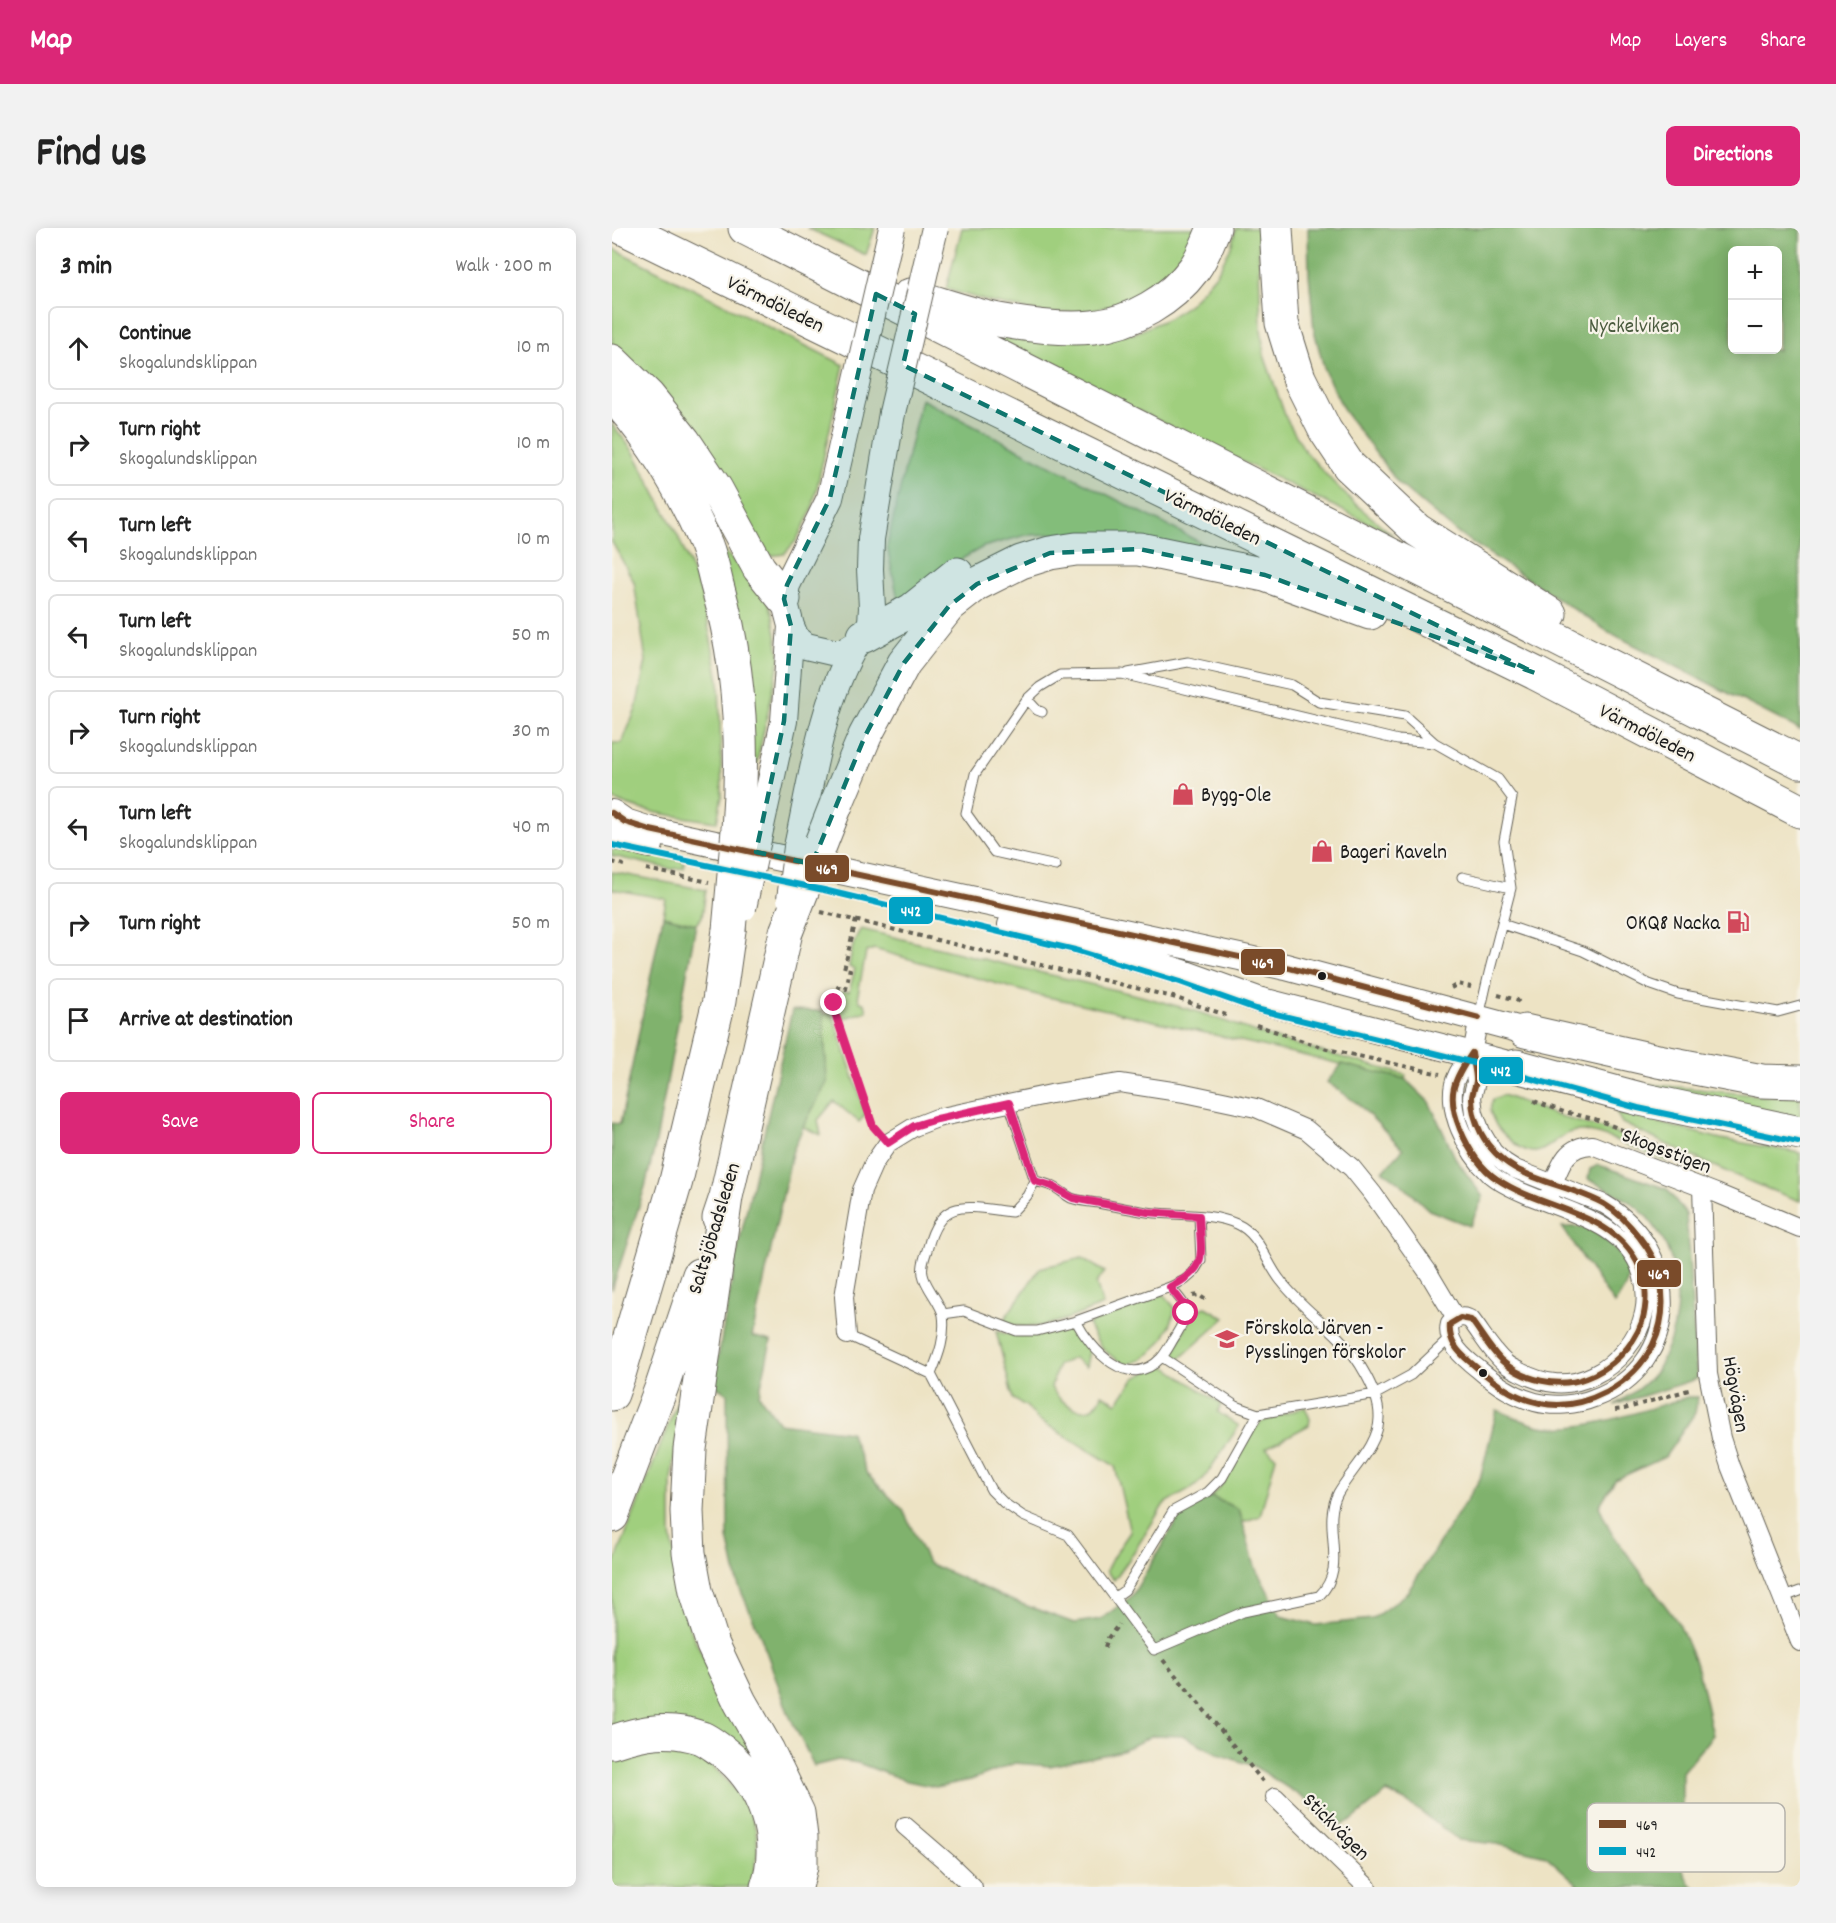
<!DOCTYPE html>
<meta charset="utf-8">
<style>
:root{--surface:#fff;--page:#f2f2f2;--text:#222;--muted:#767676;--line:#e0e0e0;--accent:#db2777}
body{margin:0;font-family:Dekko,sans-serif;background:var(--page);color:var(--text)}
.controls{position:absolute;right:18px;top:18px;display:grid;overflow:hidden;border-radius:9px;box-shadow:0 3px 15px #0003}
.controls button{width:54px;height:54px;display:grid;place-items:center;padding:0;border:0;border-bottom:2px solid var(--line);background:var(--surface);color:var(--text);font:30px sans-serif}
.stop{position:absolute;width:18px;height:18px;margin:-14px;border:4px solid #db2777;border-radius:50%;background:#fff}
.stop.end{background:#db2777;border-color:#fff;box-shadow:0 2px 6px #0008}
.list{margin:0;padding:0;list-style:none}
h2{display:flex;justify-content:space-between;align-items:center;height:78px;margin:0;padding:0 24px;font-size:26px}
h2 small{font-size:20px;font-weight:400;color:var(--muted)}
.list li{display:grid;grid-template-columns:39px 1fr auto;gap:18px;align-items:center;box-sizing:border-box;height:84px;margin:0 12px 12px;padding:0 12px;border:2px solid var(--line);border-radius:9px}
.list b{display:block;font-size:22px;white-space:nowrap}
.list p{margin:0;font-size:20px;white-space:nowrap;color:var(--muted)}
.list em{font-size:20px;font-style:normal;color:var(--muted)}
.actions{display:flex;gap:12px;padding:18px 24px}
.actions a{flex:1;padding:14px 0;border:2px solid var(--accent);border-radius:9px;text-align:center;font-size:21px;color:var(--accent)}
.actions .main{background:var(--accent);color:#fff}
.icon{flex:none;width:33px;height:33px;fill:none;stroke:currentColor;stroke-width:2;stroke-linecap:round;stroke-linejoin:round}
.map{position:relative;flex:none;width:1188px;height:1659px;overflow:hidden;border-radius:9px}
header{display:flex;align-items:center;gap:36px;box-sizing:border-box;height:84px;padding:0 30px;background:var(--accent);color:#fff}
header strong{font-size:28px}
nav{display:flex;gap:33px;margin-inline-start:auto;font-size:21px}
.intro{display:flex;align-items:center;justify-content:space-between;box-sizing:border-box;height:144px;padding:0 36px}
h1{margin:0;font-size:42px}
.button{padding:15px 27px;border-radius:9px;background:var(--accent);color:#fff;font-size:21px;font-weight:700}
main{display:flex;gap:36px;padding:0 36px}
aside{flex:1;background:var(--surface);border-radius:9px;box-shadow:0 3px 15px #0003}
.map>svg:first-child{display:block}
</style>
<header>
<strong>Map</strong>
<nav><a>Map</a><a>Layers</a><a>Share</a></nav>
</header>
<div class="intro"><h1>Find us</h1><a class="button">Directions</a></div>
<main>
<aside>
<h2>3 min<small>Walk · 200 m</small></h2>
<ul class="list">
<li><svg class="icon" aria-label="ahead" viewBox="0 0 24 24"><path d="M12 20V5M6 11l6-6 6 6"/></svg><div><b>Continue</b><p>Skogalundsklippan</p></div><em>10 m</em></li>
<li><svg class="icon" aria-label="right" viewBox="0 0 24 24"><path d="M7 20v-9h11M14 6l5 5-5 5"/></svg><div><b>Turn right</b><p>Skogalundsklippan</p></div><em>10 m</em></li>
<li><svg class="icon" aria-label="left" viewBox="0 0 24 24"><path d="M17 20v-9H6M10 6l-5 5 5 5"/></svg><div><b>Turn left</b><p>Skogalundsklippan</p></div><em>10 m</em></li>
<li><svg class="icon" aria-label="left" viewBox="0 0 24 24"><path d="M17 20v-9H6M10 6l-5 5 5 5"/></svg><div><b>Turn left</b><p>Skogalundsklippan</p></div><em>50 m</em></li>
<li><svg class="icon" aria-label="right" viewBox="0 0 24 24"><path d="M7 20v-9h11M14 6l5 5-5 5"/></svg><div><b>Turn right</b><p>Skogalundsklippan</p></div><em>30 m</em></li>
<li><svg class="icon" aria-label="left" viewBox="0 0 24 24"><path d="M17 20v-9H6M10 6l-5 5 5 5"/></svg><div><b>Turn left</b><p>Skogalundsklippan</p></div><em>40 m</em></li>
<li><svg class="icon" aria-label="right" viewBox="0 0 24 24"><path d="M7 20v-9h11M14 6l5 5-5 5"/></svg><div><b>Turn right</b></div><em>50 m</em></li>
<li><svg class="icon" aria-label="arrive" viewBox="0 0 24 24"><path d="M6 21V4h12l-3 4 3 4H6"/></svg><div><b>Arrive at destination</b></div></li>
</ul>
<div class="actions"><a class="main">Save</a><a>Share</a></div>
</aside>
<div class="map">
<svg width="1188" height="1659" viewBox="0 0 1188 1659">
<rect width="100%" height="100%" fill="#f7f3e8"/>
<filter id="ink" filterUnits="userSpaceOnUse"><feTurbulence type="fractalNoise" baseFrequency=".0167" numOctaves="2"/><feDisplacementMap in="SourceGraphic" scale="12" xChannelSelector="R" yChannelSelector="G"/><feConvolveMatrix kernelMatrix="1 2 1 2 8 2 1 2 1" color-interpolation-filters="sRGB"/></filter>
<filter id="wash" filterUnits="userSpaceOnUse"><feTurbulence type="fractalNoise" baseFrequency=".008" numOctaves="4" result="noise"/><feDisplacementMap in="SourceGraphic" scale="24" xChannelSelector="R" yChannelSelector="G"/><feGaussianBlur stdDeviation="1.35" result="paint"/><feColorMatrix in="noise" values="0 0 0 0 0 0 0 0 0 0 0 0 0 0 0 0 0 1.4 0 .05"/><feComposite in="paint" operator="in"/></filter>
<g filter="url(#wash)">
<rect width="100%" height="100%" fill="#ede3c4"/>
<path fill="#a0cf7e" stroke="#5e764d" stroke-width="1.5" d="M195 0H263L254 27Z
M350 0H585L577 21 556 47 537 61 515 73 483 82 437 86 378 74 334 61Z
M624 0H646L649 100 652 127 674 190 693 223 719 252 741 274 781 307 361 102 521 106 557 90 580 74 605 45 619 19Z
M0 20 232 137 200 282 184 313 172 326 159 328 0 151Z
M309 171 605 323 477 305 414 307 371 319 330 342 287 376 275 318Z
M0 196 21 223 66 308 90 367 107 452 110 568 105 594C76 589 24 585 0 570V515H10L24 481 34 433 22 354 0 314Z
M101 313 154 364 161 388 168 430 141 552Z
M0 618 72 633V640L59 641 0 628Z
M0 644 94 662 90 689 84 696 51 688 54 671 0 661Z
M249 701 392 736 529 768 583 783 667 812 794 847 793 851 456 773 425 767 262 721 254 724 246 766 247 773 253 776 255 783 229 791 226 782 231 763 237 764 243 741 237 739C239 726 241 711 249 701Z
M220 785 254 886 247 894 222 873 206 892 209 907 191 899 215 854 211 786Z
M1025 855 1164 869 1188 867V894Z
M891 867 949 889 992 901 1019 911 1055 929V934C1031 924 1002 909 977 904 939 896 937 942 903 916 896 910 889 905 884 897 879 887 876 882 881 871Z
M1004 884 1109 911 1188 925V973C1127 951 1068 923 1010 895Z
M470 1030 493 1044 484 1055 491 1077C462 1088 420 1109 391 1093L428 1040Z
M551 1066 563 1080C558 1108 542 1130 514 1137 493 1126 486 1117 476 1096Z
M594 1079 613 1090 565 1133 560 1129 576 1094 585 1082Z
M456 1100 477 1123 474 1139 462 1130 446 1137 439 1159C449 1178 481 1196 490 1166L505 1175 523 1150 550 1136 609 1176 606 1184 627 1198 592 1250 581 1260 552 1276 518 1330 502 1352 494 1343 501 1329 518 1304 503 1238 427 1192 414 1178 401 1171 384 1103C411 1112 430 1105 456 1100Z
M75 1149 59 1251V1307L69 1368 78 1401 110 1467 157 1545 0 1500V1342Z
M693 1179 698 1191 697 1197 654 1220 664 1229 648 1288 631 1294 627 1281 599 1269 611 1255 623 1237 640 1204 649 1194Z
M35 1521C52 1521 71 1519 86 1527 96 1532 106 1543 114 1552 146 1588 153 1612 138 1659H0V1534L12 1528Z"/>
<path fill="#80b26d" stroke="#4e6744" stroke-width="1.5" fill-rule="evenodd" d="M696 0H1188V502L995 403 844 304 786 255 733 184 713 144 702 102 697 46ZM1120 22H1166V122H1120Z
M51 688 84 696 44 914 33 959 0 1062V895L8 896Z
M180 782 211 783 215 854 191 899 180 925 140 1108 159 1113 147 1167 167 1195 238 1204 255 1246 291 1282 316 1335 396 1371 462 1395 489 1391 520 1368 568 1287 599 1269 627 1281 643 1339 669 1388 704 1397 760 1391 795 1365 868 1251 885 1182C899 1187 914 1195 928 1198 968 1206 1037 1180 1076 1169H1086L1083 1185 1053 1229 1003 1252 987 1278 999 1304 1067 1396 1086 1441 1101 1507 1070 1544V1585L1062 1623 1078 1655 1082 1659H969L934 1628 885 1616 847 1612 795 1574 775 1564 740 1592 718 1600 693 1571 642 1538 609 1527 572 1508 541 1507 510 1523 438 1538 403 1535 359 1552 324 1559 295 1553 246 1535 226 1532 202 1538 177 1487 149 1409 126 1356 116 1310 115 1165 101 1157 126 1020Z
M730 836 793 851 817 874 844 931 871 969 858 998 817 982 788 955 771 943 791 921 746 876 715 854Z
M987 937 1055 961 1074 986 1085 1151 1002 1177C1017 1168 1034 1157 1044 1143 1048 1138 1050 1131 1052 1126 1074 1082 1068 1025 1034 988 1019 971 996 962 976 951L978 941Z
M950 999C957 999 967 998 974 1000 988 1005 1013 1027 1016 1042 1018 1054 1009 1068 1002 1076Z"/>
</g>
<g filter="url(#ink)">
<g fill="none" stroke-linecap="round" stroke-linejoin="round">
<g stroke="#656257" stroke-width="11">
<path id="lane" d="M516 445 576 434 680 457 707 474 793 488 823 515
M415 471 363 546 354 585 382 624 444 638
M430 484 425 482 415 471 428 459 448 447 510 446 786 512 823 515 886 551 900 570 892 613 899 660
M850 649 899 660 877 745 867 789
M890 696 971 723 1037 756 1066 766 1166 784 1188 778
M397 875 423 953
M423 953C428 954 434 956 440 958 447 961 453 967 459 970 467 973 478 974 486 975 502 978 519 982 535 984 564 988 598 984 625 996 648 1006 654 1035 669 1053 686 1075 708 1091 727 1110 745 1128 768 1165 767 1190 767 1217 739 1242 726 1265 708 1299 738 1338 707 1368L631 1384 542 1422 456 1307 411 1288 392 1275 379 1262 319 1146C327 1127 334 1108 331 1087 329 1076 316 1062 312 1050 308 1040 313 1029 316 1019 329 968 356 979 400 984L415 968Z
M331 1086 352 1083 405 1103H425L464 1093 558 1059 573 1052 581 1045 589 1032 587 988
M464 1093C479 1122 517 1164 549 1130 555 1124 559 1114 564 1107 569 1099 576 1086 572 1077 569 1071 562 1064 558 1059
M235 1107 319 1146
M550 1129 624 1178 646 1186 764 1166 799 1147 838 1110
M503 1369 513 1362 561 1283 596 1264 610 1250 646 1186
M1169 1370 1188 1363"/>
</g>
<g stroke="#656257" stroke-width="20">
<path id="street" d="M860 825C855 833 848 840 845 848 837 863 842 887 848 901 855 918 865 934 878 946 888 955 902 961 914 966 956 984 1015 996 1030 1045 1034 1058 1035 1071 1032 1085 1027 1110 1005 1136 982 1147 956 1160 933 1157 908 1144 903 1141 897 1139 893 1135 879 1123 870 1106 859 1092 851 1087 844 1089 838 1096 833 1114 852 1130 865 1140 882 1155 901 1168 923 1174 941 1179 965 1177 982 1170 1073 1137 1071 1022 992 976L903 941 892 934 881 924 869 904 862 885 860 869 864 854 860 825 867 790
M1090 959 1096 1146 1109 1210 1118 1238 1188 1414
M937 967C947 943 950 918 980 917L1104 965 1188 1000
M235 1107 232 1069 250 962 262 935 276 915 302 899 325 890 439 866 508 855 573 865 644 880 695 902 740 940 761 966 816 1044 844 1091
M663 1569 755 1659
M293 1598 336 1635 361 1659"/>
</g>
<g stroke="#656257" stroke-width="28">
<path id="secondary" d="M241 169 218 270 175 357 172 371 179 398 184 410 194 418 220 424H231L244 416 252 408 259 394 260 380 258 341 259 311 280 185
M0 585 13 594 38 602 674 739 913 803
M147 607 172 493 179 398
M0 608 38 617
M185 619C199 554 210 473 244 416
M399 697 465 713 571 745 646 772 904 838"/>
</g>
<g stroke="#656257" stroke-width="35">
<path id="highway" d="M11 0 923 445 1188 583
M133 0 1188 534
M664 0 670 95 687 150 713 202 737 238 805 302 938 386
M298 67C327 75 356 86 386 92 414 97 453 102 481 99 520 95 559 72 582 41 591 29 596 14 602 0
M0 133 36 168 72 213 104 261 147 340 172 371
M0 167C39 209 72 264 94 317 99 330 102 344 105 357 128 436 132 520 126 602
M252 408 300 382 345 346
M224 577 253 508 292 435 337 378 365 356 409 334 438 325 464 321H527L653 347 758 385
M913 803 1046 833 1150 853 1188 854
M904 838 1028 871 1188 905
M114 969 78 1221 75 1283 77 1325 84 1363 101 1417 128 1474 156 1523 186 1585 189 1609V1638L184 1659
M107 990 114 969 174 704
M0 1166 8 1143 64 953 107 773 117 702
M0 1288 50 1158 87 1047
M0 1514C32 1503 58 1499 90 1510 97 1513 104 1519 110 1523 151 1553 172 1610 155 1659"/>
</g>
<path stroke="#656257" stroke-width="4" stroke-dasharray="4.5 4.5" stroke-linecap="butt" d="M0 634 12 637
M34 641 97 654
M209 684 561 769 614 787
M244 692 232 741 238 742 234 761 226 759 222 782 261 898 265 902
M839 760 846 756 859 759
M886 767 905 772 909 777
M644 797 715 821 828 846
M922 873 952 884 983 891 1038 913 1069 929 1068 931
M581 1068 587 1067 595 1073
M1003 1182 1012 1181 1080 1161
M493 1419 496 1410 507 1396
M551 1432 653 1556"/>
<use href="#lane" stroke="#fff" stroke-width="9"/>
<use href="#street" stroke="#fff" stroke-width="18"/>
<use href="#secondary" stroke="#fff" stroke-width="26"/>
<use href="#highway" stroke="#fff" stroke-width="33"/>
<g stroke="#656257" stroke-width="28" stroke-linecap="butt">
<path id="secondary-bridge" d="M241 169 280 0
M280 185 323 0
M178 671 185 619
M131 680 147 607"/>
</g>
<g stroke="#656257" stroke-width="35" stroke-linecap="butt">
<path id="highway-bridge" d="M117 702 126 602
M174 704 224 577"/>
</g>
<use href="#secondary-bridge" stroke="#fff" stroke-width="26"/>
<use href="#highway-bridge" stroke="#fff" stroke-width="33"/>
<g stroke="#f7f3e8" stroke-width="10">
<path id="bus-1" d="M0 585 13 594 38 602 674 739 867 790
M860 825C861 834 864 843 864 852 864 858 860 864 860 870 860 881 864 895 869 905 894 954 949 952 992 976 1006 984 1018 997 1028 1010 1037 1021 1045 1036 1048 1050 1058 1100 1037 1140 994 1164 973 1175 951 1180 928 1175 901 1170 879 1152 858 1134 846 1124 836 1113 838 1096L848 1090 859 1092C869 1105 877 1120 889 1132 910 1152 946 1161 974 1150 999 1141 1021 1119 1030 1094 1035 1077 1035 1057 1028 1040 1002 982 932 983 885 951 868 940 856 920 848 901 834 867 841 853 860 825Z"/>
</g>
<g stroke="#f7f3e8" stroke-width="10">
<path id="bus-2" d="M0 617 212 662 463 722 568 754 644 781 858 834 1026 880 1186 914"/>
</g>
<use href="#bus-1" stroke="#7a4b2a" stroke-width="6"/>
<use href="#bus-2" stroke="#01a2c5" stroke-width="6"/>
</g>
</g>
<g fill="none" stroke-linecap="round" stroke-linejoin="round" filter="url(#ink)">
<path stroke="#db2777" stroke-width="8" d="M222 775V782L261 898 276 915 302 898 325 891 397 875 423 953 440 958 461 970 536 984 587 988C589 1027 597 1040 558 1059L572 1077 574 1085"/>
</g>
<path fill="#0f766e" fill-opacity="0.2" stroke="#0f766e" stroke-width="4.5" stroke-dasharray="12 8" stroke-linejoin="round" d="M264 66 303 86 291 137 923 445 653 347 527 321 438 325 365 356 337 378 292 435 253 508 200 636 144 624 172 493 179 398 172 371 175 357 218 270Z"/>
<defs>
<g id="shop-bare" transform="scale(1.8)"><path d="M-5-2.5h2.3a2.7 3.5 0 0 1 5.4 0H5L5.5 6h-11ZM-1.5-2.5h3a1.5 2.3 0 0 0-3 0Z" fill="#d1495b" stroke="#f7f3e8" stroke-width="2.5" paint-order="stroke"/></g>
<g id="fuel-bare" transform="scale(1.8)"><path d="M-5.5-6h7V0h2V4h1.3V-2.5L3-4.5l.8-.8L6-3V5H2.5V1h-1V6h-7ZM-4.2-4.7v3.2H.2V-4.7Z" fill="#d1495b" stroke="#f7f3e8" stroke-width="2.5" paint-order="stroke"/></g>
<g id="school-bare" transform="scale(1.8)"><path d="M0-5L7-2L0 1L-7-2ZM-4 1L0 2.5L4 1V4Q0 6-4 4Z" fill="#d1495b" stroke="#f7f3e8" stroke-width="2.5" paint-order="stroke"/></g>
</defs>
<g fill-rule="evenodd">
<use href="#shop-bare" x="571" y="566"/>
<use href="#shop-bare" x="710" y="623"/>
<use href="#fuel-bare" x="1126" y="694"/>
<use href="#school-bare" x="615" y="1111"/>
</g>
<g fill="#1c1c1c" stroke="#f7f3e8" stroke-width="2">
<circle cx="710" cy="748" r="5"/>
<circle cx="871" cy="1145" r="5"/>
</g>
<g text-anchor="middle" stroke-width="4.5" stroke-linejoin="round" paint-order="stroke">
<g font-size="21" fill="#1c1c1c" stroke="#f7f3e8">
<text transform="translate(164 75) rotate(26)" y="7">Värmdöleden</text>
<text transform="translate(601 288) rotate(26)" y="7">Värmdöleden</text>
<text transform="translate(1036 504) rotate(27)" y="7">Värmdöleden</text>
<text transform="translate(1055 922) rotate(21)" y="7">Skogsstigen</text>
<text transform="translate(101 1000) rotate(-73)" y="7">Saltsjöbadsleden</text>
<text transform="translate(1125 1166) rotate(80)" y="7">Högvägen</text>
<text transform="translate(725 1598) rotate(45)" y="7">Stickvägen</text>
</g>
<g font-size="21" fill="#4a5b3e" stroke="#f7f3e8">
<text x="1022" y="104">Nyckelviken</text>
</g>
<g font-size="21" fill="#1c1c1c" stroke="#f7f3e8" text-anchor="start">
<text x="589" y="573">Bygg-Ole</text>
<text x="728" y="630">Bageri Kaveln</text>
<text x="1108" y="701" text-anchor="end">OKQ8 Nacka</text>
<text x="633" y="1106">Förskola Järven -<tspan x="633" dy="24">Pysslingen förskolor</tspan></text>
</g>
</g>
<rect x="975" y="1575" width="198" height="69" rx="9" fill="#f7f3e8" stroke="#b5b2ab" stroke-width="1.5"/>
<rect x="987" y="1592" width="27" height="8" fill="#7a4b2a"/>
<rect x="987" y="1619" width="27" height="8" fill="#01a2c5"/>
<g font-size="16" fill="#1c1c1c">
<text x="1024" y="1602">469</text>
<text x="1024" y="1629">442</text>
</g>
<g stroke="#f7f3e8" stroke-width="2">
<rect x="192" y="626" width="46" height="29" rx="6" fill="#7a4b2a"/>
<rect x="276" y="668" width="46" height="29" rx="6" fill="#01a2c5"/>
<rect x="628" y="720" width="46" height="28" rx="6" fill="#7a4b2a"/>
<rect x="866" y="828" width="46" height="29" rx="6" fill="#01a2c5"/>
<rect x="1024" y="1031" width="46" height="29" rx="6" fill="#7a4b2a"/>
</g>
<g font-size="16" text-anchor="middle" font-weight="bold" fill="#fff">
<text x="215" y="646">469</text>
<text x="299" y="688">442</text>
<text x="651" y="740">469</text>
<text x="889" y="848">442</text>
<text x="1047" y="1051">469</text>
</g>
</svg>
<div class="controls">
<button>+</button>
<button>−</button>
</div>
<div class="stop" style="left:574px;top:1085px"></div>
<div class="stop end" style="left:222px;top:775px"></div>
</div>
</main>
